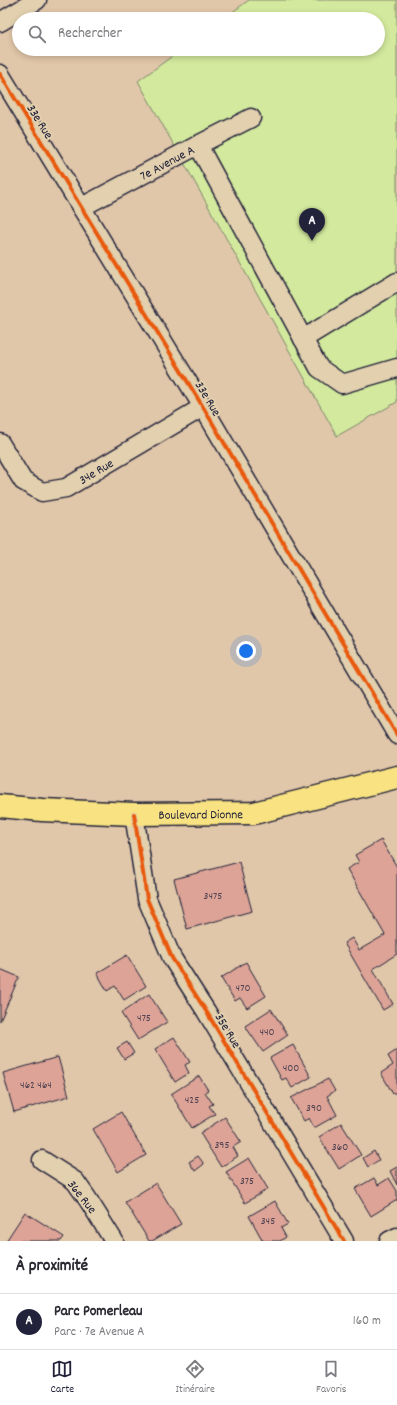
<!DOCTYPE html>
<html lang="fr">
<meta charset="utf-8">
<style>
:root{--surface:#fff;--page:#f7f7f7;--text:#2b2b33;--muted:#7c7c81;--line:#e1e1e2;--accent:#22223b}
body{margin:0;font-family:Dekko,sans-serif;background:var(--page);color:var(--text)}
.you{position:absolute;left:246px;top:651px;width:14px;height:14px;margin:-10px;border:3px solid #fff;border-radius:50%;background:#1a73e8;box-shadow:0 0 0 6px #1a73e833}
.badge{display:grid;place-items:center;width:26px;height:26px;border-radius:50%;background:var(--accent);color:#fff;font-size:13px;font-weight:700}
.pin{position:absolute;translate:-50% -33px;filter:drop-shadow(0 1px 2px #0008)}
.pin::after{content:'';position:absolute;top:21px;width:14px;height:12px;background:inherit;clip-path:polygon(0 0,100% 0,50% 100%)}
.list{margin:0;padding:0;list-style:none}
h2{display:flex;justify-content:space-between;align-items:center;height:52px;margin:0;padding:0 16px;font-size:17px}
h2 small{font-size:13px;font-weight:400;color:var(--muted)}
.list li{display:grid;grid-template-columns:26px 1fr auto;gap:12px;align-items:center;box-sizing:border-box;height:56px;padding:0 16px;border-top:1px solid var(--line)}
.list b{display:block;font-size:15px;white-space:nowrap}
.list p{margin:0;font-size:13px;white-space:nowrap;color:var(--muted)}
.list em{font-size:13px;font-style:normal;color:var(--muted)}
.icon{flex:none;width:22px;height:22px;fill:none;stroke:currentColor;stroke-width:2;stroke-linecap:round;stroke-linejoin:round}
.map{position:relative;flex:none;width:397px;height:1241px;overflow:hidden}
.search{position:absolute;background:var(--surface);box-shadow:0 2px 6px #0003;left:12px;right:12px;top:12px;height:44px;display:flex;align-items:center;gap:10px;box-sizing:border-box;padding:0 14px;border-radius:22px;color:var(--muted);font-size:15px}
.sheet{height:108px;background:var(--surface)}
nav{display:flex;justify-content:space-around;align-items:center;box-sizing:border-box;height:56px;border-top:1px solid var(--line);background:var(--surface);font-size:11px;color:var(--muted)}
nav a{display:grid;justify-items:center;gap:2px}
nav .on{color:var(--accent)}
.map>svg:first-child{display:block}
</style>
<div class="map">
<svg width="397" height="1241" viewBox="0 0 397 1241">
<rect width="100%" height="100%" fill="#e1c7a9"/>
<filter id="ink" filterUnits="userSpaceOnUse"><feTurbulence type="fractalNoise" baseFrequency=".025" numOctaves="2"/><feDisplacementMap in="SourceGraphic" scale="8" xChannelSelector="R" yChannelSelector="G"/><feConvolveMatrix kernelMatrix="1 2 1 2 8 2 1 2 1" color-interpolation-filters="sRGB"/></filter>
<g filter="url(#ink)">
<path fill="#d3e99d" stroke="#7a866c" d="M249 0H397V402L337 436 138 81 182 49H378V19H223Z"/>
<path fill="#dca396" stroke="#22223b" d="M381 840 397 867V954L373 969 393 1004 383 1010 344 943 352 938 359 950 385 935 347 869 359 862 355 855Z
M239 862 252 911 187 929 174 879Z
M127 955 146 986 124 1000 115 986 107 991 97 973Z
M246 962 266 996 247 1008 240 998 235 1001 221 978Z
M0 969 19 977 0 1021Z
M149 994 167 1022 138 1040 121 1013Z
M271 1009 288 1035 263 1052 245 1026Z
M174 1037 190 1062 185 1065 189 1073 175 1082 155 1049Z
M127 1042 134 1053 124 1059 117 1048Z
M293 1045 311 1077 292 1088 286 1078 282 1080 270 1058Z
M397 1050V1092L393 1094 381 1073 393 1065 388 1056Z
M58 1057 69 1096 14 1112 3 1073Z
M199 1076 208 1090 205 1092 213 1104 209 1106 215 1114 192 1128 171 1094Z
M328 1079 335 1091 327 1096 337 1115 314 1128 309 1118 304 1121 291 1098Z
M121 1112 146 1155 118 1172 93 1129Z
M225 1117 241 1142 233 1147 238 1156 221 1167 200 1133Z
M341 1123 361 1155 339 1169 319 1137Z
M374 1151 379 1160 368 1167 363 1158Z
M198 1156 204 1164 195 1171 189 1162Z
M249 1158 268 1189 245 1203 226 1172Z
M397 1167V1185L390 1171Z
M374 1178 378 1185 389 1178 397 1191V1200L371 1216 355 1189Z
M156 1183 181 1224 152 1241H149L125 1202Z
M275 1201 288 1224 281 1228 286 1237 280 1241H263L249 1216Z
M25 1212 64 1237 61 1241H6Z"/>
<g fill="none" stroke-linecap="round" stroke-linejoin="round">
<g stroke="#22223b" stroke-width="21">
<g id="minor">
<path d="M0 22 37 0"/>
<path d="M0 74 203 407 397 735"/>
<path d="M198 145 319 368 342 384 397 368"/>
<path id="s1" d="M82 207 198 145 251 118"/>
<path d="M303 339 397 282"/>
<path id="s2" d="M0 443 23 481 42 492 66 488 203 407"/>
<path d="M134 814 147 899 172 958 206 1011 344 1241"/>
<path d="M42 1160 75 1181 87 1198 114 1241"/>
<path d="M389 1241 397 1237"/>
</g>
</g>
<g stroke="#22223b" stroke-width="25">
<g id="major">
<path id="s3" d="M0 806 42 810 134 814 254 813 397 777"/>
</g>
</g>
<use href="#minor" stroke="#e2d0ae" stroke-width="18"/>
<use href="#major" stroke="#f8e281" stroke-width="22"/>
<g stroke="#e2d0ae" stroke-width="6">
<path id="cycleway" d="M0 74 203 407 397 735
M134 814 147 899 172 958 206 1011 344 1241"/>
</g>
<use href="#cycleway" stroke="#e8590c" stroke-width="4"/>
</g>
</g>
<g text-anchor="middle" stroke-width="4" stroke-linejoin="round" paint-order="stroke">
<g font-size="11" fill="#504252">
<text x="213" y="899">3475</text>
<text x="243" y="991">470</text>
<text x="144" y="1021">475</text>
<text x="267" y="1035">440</text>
<text x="291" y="1071">400</text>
<text x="36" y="1088">462 464</text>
<text x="192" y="1103">425</text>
<text x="314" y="1111">390</text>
<text x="222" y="1148">395</text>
<text x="340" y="1150">360</text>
<text x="247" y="1184">375</text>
<text x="268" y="1224">345</text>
</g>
<g font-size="13" fill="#22223b" stroke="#e2d0ae">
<text transform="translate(41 121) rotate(58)" y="5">33e Rue</text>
<text dy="5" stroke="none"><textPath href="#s1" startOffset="96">7e Avenue A</textPath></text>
<text transform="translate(209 398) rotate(59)" y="5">33e Rue</text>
<text dy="5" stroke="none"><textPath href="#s2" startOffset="125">34e Rue</textPath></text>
<text dy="5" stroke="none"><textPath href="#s3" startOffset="201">Boulevard Dionne</textPath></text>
<text transform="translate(229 1030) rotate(59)" y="5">35e Rue</text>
<text transform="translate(83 1196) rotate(52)" y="5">36e Rue</text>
</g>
</g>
</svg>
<div class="you"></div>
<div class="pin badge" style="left:312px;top:241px">A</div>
<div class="search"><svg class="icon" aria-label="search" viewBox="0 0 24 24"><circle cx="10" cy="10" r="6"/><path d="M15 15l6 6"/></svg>Rechercher</div>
</div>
<section class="sheet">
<h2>À proximité<small></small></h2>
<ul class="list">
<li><span class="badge">A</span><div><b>Parc Pomerleau</b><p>Parc · 7e Avenue A</p></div><em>160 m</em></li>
</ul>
</section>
<nav>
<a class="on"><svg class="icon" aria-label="map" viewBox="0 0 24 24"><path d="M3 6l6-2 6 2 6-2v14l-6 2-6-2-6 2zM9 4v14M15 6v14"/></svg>Carte</a>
<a><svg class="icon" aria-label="directions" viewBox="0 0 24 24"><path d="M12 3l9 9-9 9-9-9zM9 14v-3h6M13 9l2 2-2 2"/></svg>Itinéraire</a>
<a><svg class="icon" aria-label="saved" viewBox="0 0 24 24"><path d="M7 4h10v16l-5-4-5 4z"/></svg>Favoris</a>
</nav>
